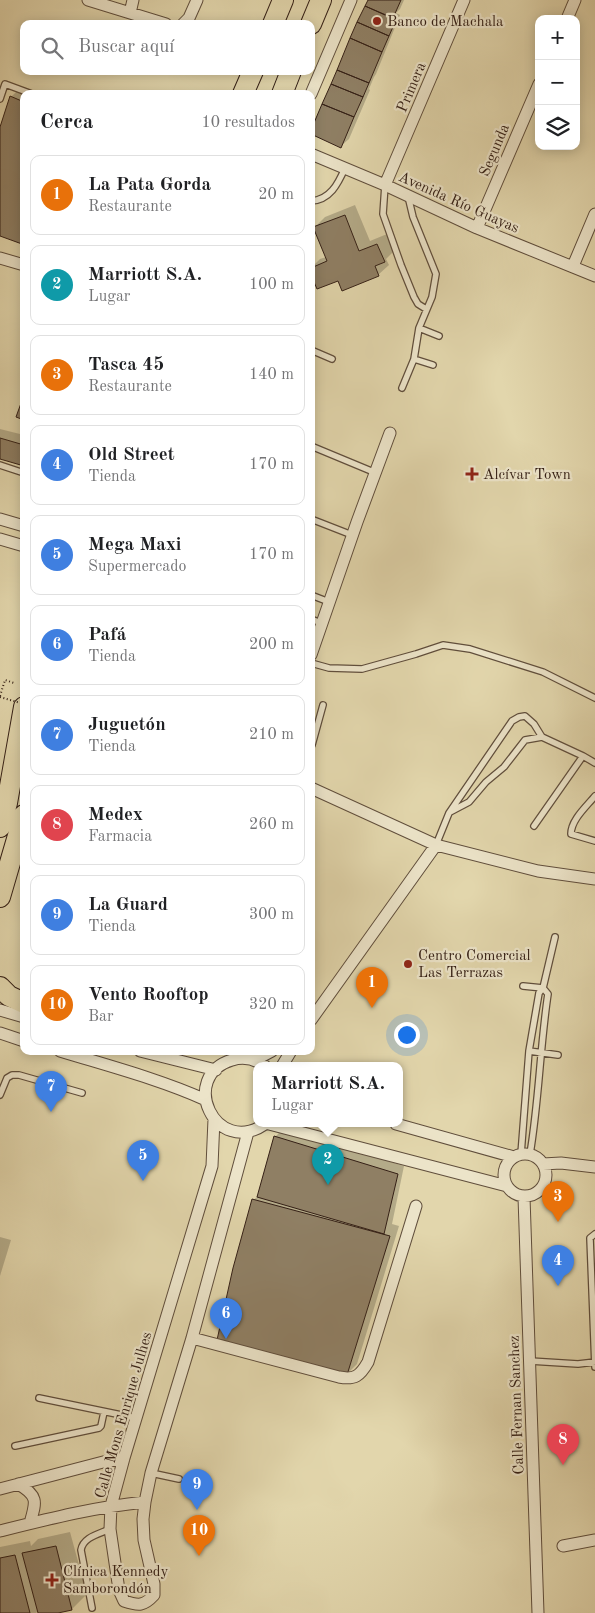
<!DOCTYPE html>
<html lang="es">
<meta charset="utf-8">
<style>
:root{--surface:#fff;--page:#f2f2f2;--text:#202124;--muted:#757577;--line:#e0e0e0;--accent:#7c3aed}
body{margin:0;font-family:"Old Standard TT",serif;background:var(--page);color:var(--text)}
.controls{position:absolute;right:15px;top:15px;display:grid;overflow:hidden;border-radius:10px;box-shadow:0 2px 12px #0003}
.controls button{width:45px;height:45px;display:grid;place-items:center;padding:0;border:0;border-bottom:1px solid var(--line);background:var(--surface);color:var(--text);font:25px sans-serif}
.you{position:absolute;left:406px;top:1034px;width:18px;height:18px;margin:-12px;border:4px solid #fff;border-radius:50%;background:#1a73e8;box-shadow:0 0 0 8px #1a73e833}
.badge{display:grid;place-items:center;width:32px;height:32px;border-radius:50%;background:var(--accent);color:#fff;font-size:16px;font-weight:700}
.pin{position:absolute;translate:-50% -41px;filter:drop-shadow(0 1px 2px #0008)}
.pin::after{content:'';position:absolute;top:26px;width:18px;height:15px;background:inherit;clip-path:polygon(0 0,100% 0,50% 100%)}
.popup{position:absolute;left:253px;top:1062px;width:150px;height:65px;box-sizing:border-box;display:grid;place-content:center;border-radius:10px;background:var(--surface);filter:drop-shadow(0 1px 4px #0005);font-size:16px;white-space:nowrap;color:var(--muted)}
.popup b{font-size:19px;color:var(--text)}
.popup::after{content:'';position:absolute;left:50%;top:100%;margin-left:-10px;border:10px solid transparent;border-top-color:var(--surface)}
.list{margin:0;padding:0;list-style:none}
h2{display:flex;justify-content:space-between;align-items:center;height:65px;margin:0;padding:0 20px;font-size:21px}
h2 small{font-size:16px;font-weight:400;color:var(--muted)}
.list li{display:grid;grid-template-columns:32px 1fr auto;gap:15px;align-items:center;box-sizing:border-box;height:80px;margin:0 10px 10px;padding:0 10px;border:1px solid var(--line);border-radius:10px}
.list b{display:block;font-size:19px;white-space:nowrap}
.list p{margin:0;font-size:16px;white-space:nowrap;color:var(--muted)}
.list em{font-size:16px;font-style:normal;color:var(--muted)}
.icon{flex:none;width:28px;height:28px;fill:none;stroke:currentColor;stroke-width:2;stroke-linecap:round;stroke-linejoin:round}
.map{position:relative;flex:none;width:595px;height:1613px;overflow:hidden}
.search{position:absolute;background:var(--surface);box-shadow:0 2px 12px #0003;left:20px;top:20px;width:295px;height:55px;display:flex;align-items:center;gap:12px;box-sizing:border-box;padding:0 18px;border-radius:10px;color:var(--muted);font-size:19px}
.panel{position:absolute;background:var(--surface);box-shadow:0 2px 12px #0003;left:20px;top:90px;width:295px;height:965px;border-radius:10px}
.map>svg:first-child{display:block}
</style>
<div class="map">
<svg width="595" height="1613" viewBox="0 0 595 1613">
<rect width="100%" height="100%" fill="#e2d6ac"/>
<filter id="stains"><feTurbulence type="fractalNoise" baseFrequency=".004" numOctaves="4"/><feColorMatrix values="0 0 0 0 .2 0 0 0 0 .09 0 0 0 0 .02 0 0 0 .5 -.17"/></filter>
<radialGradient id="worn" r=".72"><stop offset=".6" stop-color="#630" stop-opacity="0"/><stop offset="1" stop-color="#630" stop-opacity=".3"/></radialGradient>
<path fill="#0003" d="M369 0H404L400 9 396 13 400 15 376 74 374 77 369 89 370 90 349 139 341 146 352 38Z
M21 87 39 94H24V240L21 242 0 235V131L11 97Z
M355 205 370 241 387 234 394 251 386 259 389 265 378 275 338 279 311 268 320 259 326 257 314 228 325 217Z
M0 429 24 435V464L0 458Z
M311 782 319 785 311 811Z
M283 1129 404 1166 392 1224 399 1226 357 1364 347 1374 254 1200 259 1194 275 1137Z
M0 1237 11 1240 0 1276Z
M70 1532 87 1594 72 1609 52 1613H40L39 1610 36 1613H0V1547L30 1541 31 1546 38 1539Z"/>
<path fill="#8f7f64" stroke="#352016" d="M368 0H401L393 18 365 6Z
M365 6 396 20 389 36 357 22Z
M357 22 389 36 382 52 350 38Z
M350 38 382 52 369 83 337 70Z
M337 70 369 83 363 97 331 84Z
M331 84 363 97 354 117 322 104Z
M10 96 24 102V239L22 244 0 236V127Z
M322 104 354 117 341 148 313 135 311 130Z
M345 215 359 251 377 244 385 262 375 266 379 276 342 291 338 281 317 289 311 275V268L327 261 313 227Z
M24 395V420L16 417Z
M0 438 24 445V466L0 459Z
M274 1136 398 1174 384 1234 257 1197Z
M252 1199 390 1236 347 1375 217 1340 233 1268Z
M56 1546 72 1610 58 1613H38L22 1553Z
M15 1555 30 1613H0V1558Z"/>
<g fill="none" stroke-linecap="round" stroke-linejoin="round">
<g stroke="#604e3c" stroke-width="8">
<path id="lane" d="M0 99 5 84 32 94
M385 185 383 214 401 265 414 297 418 304 426 309
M311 201C330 200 338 184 345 168
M419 328 439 336
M311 350 332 359
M414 359 433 365
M402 388 414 359 419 328 432 297 436 274 413 217 408 196
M311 446 376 473
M0 465 24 473
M311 519 352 535
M311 595 329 602
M311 619 321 623
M311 663 329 668 362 669 416 654 443 645 470 649 543 672 595 698
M312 745 323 705
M595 796C586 807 571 820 571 834L595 841
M450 812 469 802 486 782 504 767 525 740 542 737
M534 826 583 756
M436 845 449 813 512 721 519 717 525 716 534 724 542 737 583 756 595 763
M523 986 543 988 548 994C540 1047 539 1101 530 1154
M529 1051 558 1055
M0 1095 7 1078 12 1075H19L82 1093
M521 1154 529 1051 539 993 543 988 555 937
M595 1234 590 1238 595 1367
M530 1361 578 1364 595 1362
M39 1398 136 1418
M15 1446 99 1428 101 1426 104 1412
M151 1473 179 1479
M92 1608 81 1550C83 1537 99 1534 110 1529"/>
</g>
<g stroke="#604e3c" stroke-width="13">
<path id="street" d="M88 0 166 24
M130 13 133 0
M567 19 575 0
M183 24 189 18 197 0
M311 94 351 0
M311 154 385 185 477 228 595 276
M385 185 464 0
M477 228 539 84
M0 258 24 265
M573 266 595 214
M0 519 24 526
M0 539 24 546
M311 655 357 522 390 433
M311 788 436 845 538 871 595 879
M0 1010 24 1017
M311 1020 436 845
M0 1033 24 1041
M60 1051C109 1066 159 1079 206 1100
M140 1051 216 1070
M255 1060 272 1051
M265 1066C255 1059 244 1056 232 1060 178 1076 215 1158 265 1124
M282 1066 291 1051
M214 1119 212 1166 124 1458 111 1506 110 1529 119 1590 124 1601C139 1606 144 1606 154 1595V1584L144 1540 143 1519 145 1502 151 1473 192 1338 248 1132
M269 1124 507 1186
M396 1124 514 1157
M504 1175a21 21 0 1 1 42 0a21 21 0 1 1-42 0Z
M543 1164 561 1163 595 1167
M524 1197 538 1613
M192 1338 339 1377C355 1380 360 1376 368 1362L416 1206
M18 1484C39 1496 36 1502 30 1523
M0 1489 107 1461 124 1458
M0 1531C48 1519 95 1507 145 1502
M563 1546 595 1540"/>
</g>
<g stroke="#352016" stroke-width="22">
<path id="highway" d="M273 24 283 0
M311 24 321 0
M243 94 253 71
M282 94 291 71
M0 827 7 803 24 707
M0 897 24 815
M0 987 9 996 24 1003"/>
</g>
<path stroke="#352016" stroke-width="2" stroke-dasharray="1 2.5" stroke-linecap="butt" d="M0 696 5 680 14 683"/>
<use href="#lane" stroke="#ece4c9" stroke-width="5.5"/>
<use href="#street" stroke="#ece4c9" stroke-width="11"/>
<use href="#highway" stroke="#e2d6ac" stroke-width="20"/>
<path stroke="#352016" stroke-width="2" stroke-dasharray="1 2.5" stroke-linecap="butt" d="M0 697 24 704"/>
</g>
<g fill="#8f2418" stroke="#ece4c9" stroke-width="2">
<circle cx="377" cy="21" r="5"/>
<path d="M469.5 466.5h5v5h5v5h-5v5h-5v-5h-5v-5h5z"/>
<circle cx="408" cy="964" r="5"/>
<path d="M49.5 1572.5h5v5h5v5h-5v5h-5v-5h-5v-5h5z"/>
</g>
<g text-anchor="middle" stroke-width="4.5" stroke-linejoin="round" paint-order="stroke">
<g font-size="15" fill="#352016" stroke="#ece4c9" text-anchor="start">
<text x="387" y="26">Banco de Machala</text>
<text x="483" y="479">Alcívar Town</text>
<text x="418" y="960">Centro Comercial<tspan x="418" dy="17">Las Terrazas</tspan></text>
<text x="63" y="1576">Clínica Kennedy<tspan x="63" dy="17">Samborondón</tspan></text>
</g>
<g font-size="15" fill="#352016" stroke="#ece4c9">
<text transform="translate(411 87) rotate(-67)" y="5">Primera</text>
<text transform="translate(494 150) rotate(-67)" y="5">Segunda</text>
<text transform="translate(459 202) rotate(24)" y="5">Avenida Río Guayas</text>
<text transform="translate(516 1405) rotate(-92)" y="5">Calle Fernan Sanchez</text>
<text transform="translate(123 1415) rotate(-74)" y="5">Calle Mons Enrique Julhes</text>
</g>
</g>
<rect width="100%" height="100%" filter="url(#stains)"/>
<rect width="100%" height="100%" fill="url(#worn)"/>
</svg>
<div class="controls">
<button>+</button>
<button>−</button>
<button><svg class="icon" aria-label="layers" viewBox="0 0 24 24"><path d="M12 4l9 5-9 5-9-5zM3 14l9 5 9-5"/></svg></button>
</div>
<div class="you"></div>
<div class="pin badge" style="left:372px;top:1008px;background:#e8710a">1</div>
<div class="pin badge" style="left:328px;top:1185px;background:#0f9aa8">2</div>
<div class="popup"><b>Marriott S.A.</b>Lugar</div>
<div class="pin badge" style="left:558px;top:1222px;background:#e8710a">3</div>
<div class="pin badge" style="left:558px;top:1286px;background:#3f7fe0">4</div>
<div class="pin badge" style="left:143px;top:1181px;background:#3f7fe0">5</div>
<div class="pin badge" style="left:226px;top:1339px;background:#3f7fe0">6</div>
<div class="pin badge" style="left:51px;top:1112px;background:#3f7fe0">7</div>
<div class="pin badge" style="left:563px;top:1465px;background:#e0444e">8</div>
<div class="pin badge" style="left:197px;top:1510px;background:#3f7fe0">9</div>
<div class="pin badge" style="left:199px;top:1556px;background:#e8710a">10</div>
<div class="search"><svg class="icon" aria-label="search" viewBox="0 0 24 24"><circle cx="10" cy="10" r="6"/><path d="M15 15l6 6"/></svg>Buscar aquí</div>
<section class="panel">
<h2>Cerca<small>10 resultados</small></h2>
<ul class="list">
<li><span class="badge" style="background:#e8710a">1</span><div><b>La Pata Gorda</b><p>Restaurante</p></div><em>20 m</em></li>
<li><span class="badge" style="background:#0f9aa8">2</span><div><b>Marriott S.A.</b><p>Lugar</p></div><em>100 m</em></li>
<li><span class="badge" style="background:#e8710a">3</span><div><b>Tasca 45</b><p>Restaurante</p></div><em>140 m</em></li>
<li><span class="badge" style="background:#3f7fe0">4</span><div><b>Old Street</b><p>Tienda</p></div><em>170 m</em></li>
<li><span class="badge" style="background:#3f7fe0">5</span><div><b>Mega Maxi</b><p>Supermercado</p></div><em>170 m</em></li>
<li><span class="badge" style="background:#3f7fe0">6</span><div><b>Pafá</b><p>Tienda</p></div><em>200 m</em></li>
<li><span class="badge" style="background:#3f7fe0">7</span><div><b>Juguetón</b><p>Tienda</p></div><em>210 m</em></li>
<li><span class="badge" style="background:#e0444e">8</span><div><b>Medex</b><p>Farmacia</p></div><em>260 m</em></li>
<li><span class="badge" style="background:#3f7fe0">9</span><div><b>La Guard</b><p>Tienda</p></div><em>300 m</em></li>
<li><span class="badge" style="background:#e8710a">10</span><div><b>Vento Rooftop</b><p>Bar</p></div><em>320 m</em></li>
</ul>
</section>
</div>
